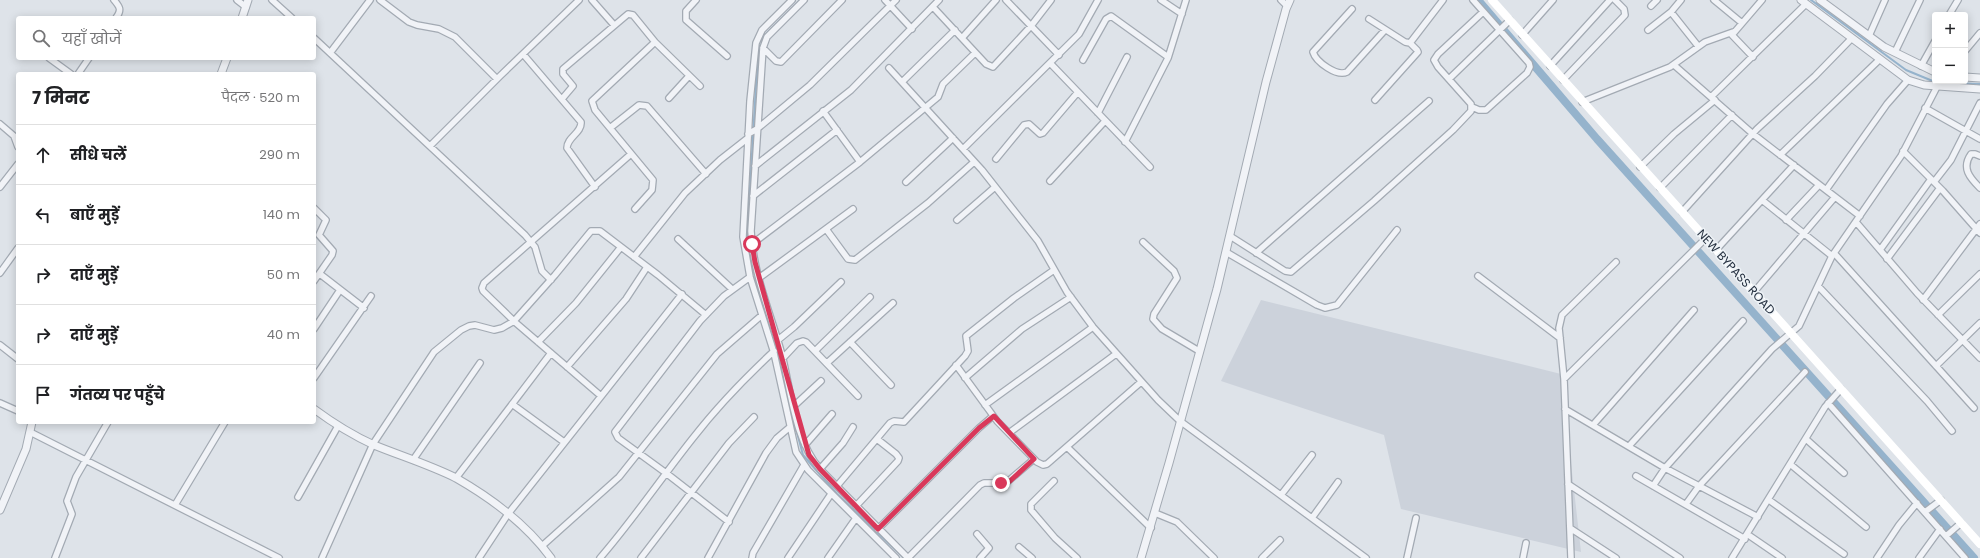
<!DOCTYPE html>
<html lang="hi">
<meta charset="utf-8">
<style>
:root{--surface:#fff;--page:#f6f6f6;--text:#202124;--muted:#757577;--line:#e0e0e0}
body{margin:0;font-family:Poppins,"Noto Sans Devanagari",sans-serif;background:var(--page);color:var(--text)}
.controls{position:absolute;right:12px;top:12px;display:grid;overflow:hidden;border-radius:4px;box-shadow:0 2px 10px #0003}
.controls button{width:36px;height:36px;display:grid;place-items:center;padding:0;border:0;border-bottom:1px solid var(--line);background:var(--surface);color:var(--text);font:20px sans-serif}
.stop{position:absolute;width:12px;height:12px;margin:-9px;border:3px solid #d9385a;border-radius:50%;background:#fff}
.stop.end{background:#d9385a;border-color:#fff;box-shadow:0 1px 4px #0008}
.list{margin:0;padding:0;list-style:none}
h2{display:flex;justify-content:space-between;align-items:center;height:52px;margin:0;padding:0 16px;font-size:17px}
h2 small{font-size:13px;font-weight:400;color:var(--muted)}
.list li{display:grid;grid-template-columns:26px 1fr auto;gap:12px;align-items:center;box-sizing:border-box;height:60px;padding:0 16px;border-top:1px solid var(--line)}
.list b{display:block;font-size:15px;white-space:nowrap}
.list em{font-size:13px;font-style:normal;color:var(--muted)}
.icon{flex:none;width:22px;height:22px;fill:none;stroke:currentColor;stroke-width:2;stroke-linecap:round;stroke-linejoin:round}
.map{position:relative;flex:none;width:1980px;height:558px;overflow:hidden}
.search{position:absolute;background:var(--surface);box-shadow:0 2px 10px #0003;left:16px;top:16px;width:300px;height:44px;display:flex;align-items:center;gap:10px;box-sizing:border-box;padding:0 14px;border-radius:4px;color:var(--muted);font-size:15px}
.panel{position:absolute;background:var(--surface);box-shadow:0 2px 10px #0003;left:16px;top:72px;width:300px;height:352px;border-radius:4px}
.map>svg:first-child{display:block}
</style>
<div class="map">
<svg width="1980" height="558" viewBox="0 0 1980 558">
<rect width="100%" height="100%" fill="#dee3e9"/>
<path fill="#ccd2db" d="M1261 300 1561 374 1581 552 1401 509 1384 435 1221 381Z"/>
<g fill="none" stroke-linecap="round" stroke-linejoin="round">
<path stroke="#95b3cc" stroke-width="2" d="M1811 0 1906 70 1935 82
M761 46 767 33 800 0
M760 50 756 85 747 240 762 303 780 357
M1950 83 1980 84
M795 425 803 455 837 494 904 558"/>
<path stroke="#95b3cc" stroke-width="8" d="M1478 0 1597 139 1974 558"/>
<g stroke="#a3aab3" stroke-width="8">
<path id="minor" d="M114 0C120 7 122 10 116 18
M237 0 246 7
M272 0 292 18
M380 0 409 22 417 25 439 29 455 37 497 79
M592 0 614 25
M696 0 686 11V20L727 56
M792 0 762 30 756 43 750 101 743 237 750 277 774 353 796 452 808 470 896 558
M804 0 767 37 763 48 751 231C753 274 771 314 782 355 791 391 795 441 820 469L908 558
M885 0 912 29
M1006 0 1059 55
M1161 0 1182 14
M1281 0 1286 5
M1714 0 1742 23
M1651 6 1657 0
M933 7 986 64 993 67 1031 26 1051 0
M1352 9 1313 52C1316 62 1337 77 1347 72L1385 30
M1671 12 1698 46
M1949 15 1958 0
M1369 19 1405 42 1410 43 1443 0
M1648 30 1671 12 1681 0
M1522 35 1553 0
M1869 36 1885 0
M314 38 525 235 535 247 542 271 551 280
M962 38 996 0
M763 48 776 61 781 62 842 0
M1965 51 1980 33
M1895 52 1920 0
M330 53 370 0
M523 54 581 122C582 133 567 137 567 148L595 187
M1753 57 1732 35 1762 0
M49 58 71 74
M1083 60 1106 19 1111 16 1168 57
M1051 64 1150 167
M1674 65 1753 134 1860 216
M1550 66 1610 0
M1921 66 1935 41
M889 68 982 170 1038 241 1067 292 1093 327 1158 400 1180 421 1366 558
M78 74 89 58
M1449 79 1510 20
M1563 80 1625 15 1624 9 1615 0
M902 82 955 30
M1711 97 1806 4
M669 98 689 76
M562 99 573 86 563 74V69L628 14 633 15 655 42 700 86
M1375 100 1418 52 1417 50 1410 43
M1582 102 1670 67 1705 42 1733 32
M1472 107 1479 110H1486L1527 73 1530 67 1529 63 1473 0
M1925 108 1980 139
M823 111 860 162
M1098 113 1127 57
M0 124 14 136 18 147
M610 128 639 105 647 106 706 174
M748 134 757 129 810 85 896 0
M1125 142 1168 58 1186 0
M430 146 500 76 579 0
M963 149 1079 34 1098 0
M1903 151 1943 191 1980 233
M1780 155 1879 60
M1980 156 1975 154H1971C1961 168 1970 178 1980 188
M996 159 1024 125 1029 124 1040 134 1043 133 1078 92
M755 166 851 90 939 0
M1640 167 1674 134 1715 100
M1050 181 1105 121
M906 182 953 138
M1934 182 1951 160 1980 103
M0 187 18 164
M1660 188 1732 115
M1826 190 1887 104 1908 80
M753 196 837 130
M1762 200 1832 256
M314 208 326 220 319 235 333 251 332 255 314 281
M635 209 652 190 653 180 595 110 592 101 655 42
M1682 212 1757 129 1815 76 1851 39
M957 220 995 187
M1786 220 1819 185
M1856 222 1917 293 1980 358
M826 229 848 259 855 260 928 203 974 162
M1230 236 1285 271 1291 272 1374 201 1453 130 1471 111V104L1438 67 1434 60 1438 54 1483 12
M678 239 732 289
M1143 242 1174 271 1177 278 1154 314 1153 319 1162 329 1199 351
M752 244 860 162 938 97 943 84 975 53
M1716 250 1794 165
M1880 250 1931 179
M1226 252 1317 305 1325 308 1337 305 1397 230
M1256 253 1429 101
M1834 253 1974 408
M634 257 685 193 720 160 748 138
M1887 259 1940 188
M0 273 18 248
M320 274 364 308
M1478 276 1560 338
M759 278 853 209
M1818 286 1927 401 1952 431
M1754 292 1835 197
M1923 300 1980 224
M1938 315 1980 274
M314 329 340 290
M778 340 794 327 841 282
M538 342 576 303 621 247
M850 342 891 385
M0 345 18 359
M815 351 870 297
M783 358 797 343 803 341 806 342 858 396
M827 363 893 303
M956 365 997 421 1037 462 1043 465 1047 464 1141 382
M1936 366 1980 323
M567 367 626 299 647 267
M314 378 371 296
M965 378 1022 329 1071 297
M1564 379 1559 328 1562 315 1616 262
M601 396 516 323 483 291 482 288 484 283 631 154
M0 403 18 411
M1828 403 1965 558
M512 404 564 442
M985 405 1093 327
M794 406 821 381
M1565 409 1665 468 1758 517
M1593 425 1694 310
M30 432 279 558
M1009 433 1116 354
M1806 439 1844 473
M805 445 832 414
M1629 446 1743 321
M1067 447 1151 528
M413 460 480 363
M1790 464 1866 527
M820 469 843 443 853 427
M1636 476 1745 539
M456 478 551 353
M1054 481 1031 504V510L1055 538 1077 558
M1568 484 1680 558
M837 486 890 423 894 421 904 422 965 356 968 351 966 336 1014 298 1054 270
M1653 486 1665 468 1725 401 1772 349 1799 326 1832 256 1901 156 1940 81
M1281 495 1312 455
M298 497 338 426
M1769 500 1844 554
M1686 504 1699 486 1805 372
M175 505 225 422
M856 506 898 461 899 458 896 454 877 439
M1925 512 1941 500
M1155 513 1177 522 1214 558
M1312 518 1338 482
M729 522 666 473 618 438 615 432 700 321 724 296 750 277
M1570 528 1616 558
M878 529 979 428 993 416
M977 534 989 548 980 558
M1747 534 1782 558
M1946 536 1961 523
M542 546 619 477 717 354 762 315
M1019 547 1032 558
M55 558 72 514 67 501 76 477 108 422
M322 558 373 444 434 352 461 330 469 326 475 325 494 330 502 328 514 321 555 275 591 231H600L658 275 706 315
M479 558 508 514 682 294
M600 558C633 520 662 477 693 438 717 407 745 378 774 351
M641 558 729 443 754 417
M708 558 766 453 777 438 790 427
M752 558 753 553 804 465
M788 558 831 494
M828 558 856 518
M908 558 980 485 984 483H1006L1034 459
M1262 558 1280 540
M1407 558 1416 518
M1523 558 1526 543
M1571 558 1564 379 1706 238
M1732 558 1825 407 1841 389
M1877 558 1899 525 1917 503
M1919 558 1940 529"/>
</g>
<g stroke="#a3aab3" stroke-width="9">
<path id="tertiary" d="M1801 0 1908 80 1924 85 1980 89
M1820 0 1884 47 1935 72
M242 18 248 0
M221 74 227 58
M1965 77 1980 78
M314 409C333 423 352 435 374 445 401 456 430 465 456 478 491 498 527 525 551 558
M0 510 26 449 32 422
M1141 558 1169 463 1217 289 1266 82 1286 9 1290 0"/>
</g>
<use href="#minor" stroke="#f1f3f7" stroke-width="5.5"/>
<use href="#tertiary" stroke="#f1f3f7" stroke-width="7"/>
<path stroke="#fff" stroke-width="8" d="M1492 0 1980 544"/>
</g>
<g fill="none" stroke-linecap="round" stroke-linejoin="round">
<path stroke="#d9385a" stroke-width="5" d="M752 244 755 262 809 455 820 469 878 529 979 428 994 416 1034 459 1010 481 1001 483"/>
</g>
<g text-anchor="middle" stroke-width="3" stroke-linejoin="round" paint-order="stroke">
<g font-size="12" fill="#263141" stroke="#edf2f6">
<text transform="translate(1736 272) rotate(48)" y="4">NEW BYPASS ROAD</text>
</g>
</g>
</svg>
<div class="controls">
<button>+</button>
<button>−</button>
</div>
<div class="stop" style="left:752px;top:244px"></div>
<div class="stop end" style="left:1001px;top:483px"></div>
<div class="search"><svg class="icon" aria-label="search" viewBox="0 0 24 24"><circle cx="10" cy="10" r="6"/><path d="M15 15l6 6"/></svg>यहाँ खोजें</div>
<section class="panel">
<h2>7 मिनट<small>पैदल · 520 m</small></h2>
<ul class="list">
<li><svg class="icon" aria-label="ahead" viewBox="0 0 24 24"><path d="M12 20V5M6 11l6-6 6 6"/></svg><div><b>सीधे चलें</b></div><em>290 m</em></li>
<li><svg class="icon" aria-label="left" viewBox="0 0 24 24"><path d="M17 20v-9H6M10 6l-5 5 5 5"/></svg><div><b>बाएँ मुड़ें</b></div><em>140 m</em></li>
<li><svg class="icon" aria-label="right" viewBox="0 0 24 24"><path d="M7 20v-9h11M14 6l5 5-5 5"/></svg><div><b>दाएँ मुड़ें</b></div><em>50 m</em></li>
<li><svg class="icon" aria-label="right" viewBox="0 0 24 24"><path d="M7 20v-9h11M14 6l5 5-5 5"/></svg><div><b>दाएँ मुड़ें</b></div><em>40 m</em></li>
<li><svg class="icon" aria-label="arrive" viewBox="0 0 24 24"><path d="M6 21V4h12l-3 4 3 4H6"/></svg><div><b>गंतव्य पर पहुँचे</b></div></li>
</ul>
</section>
</div>
